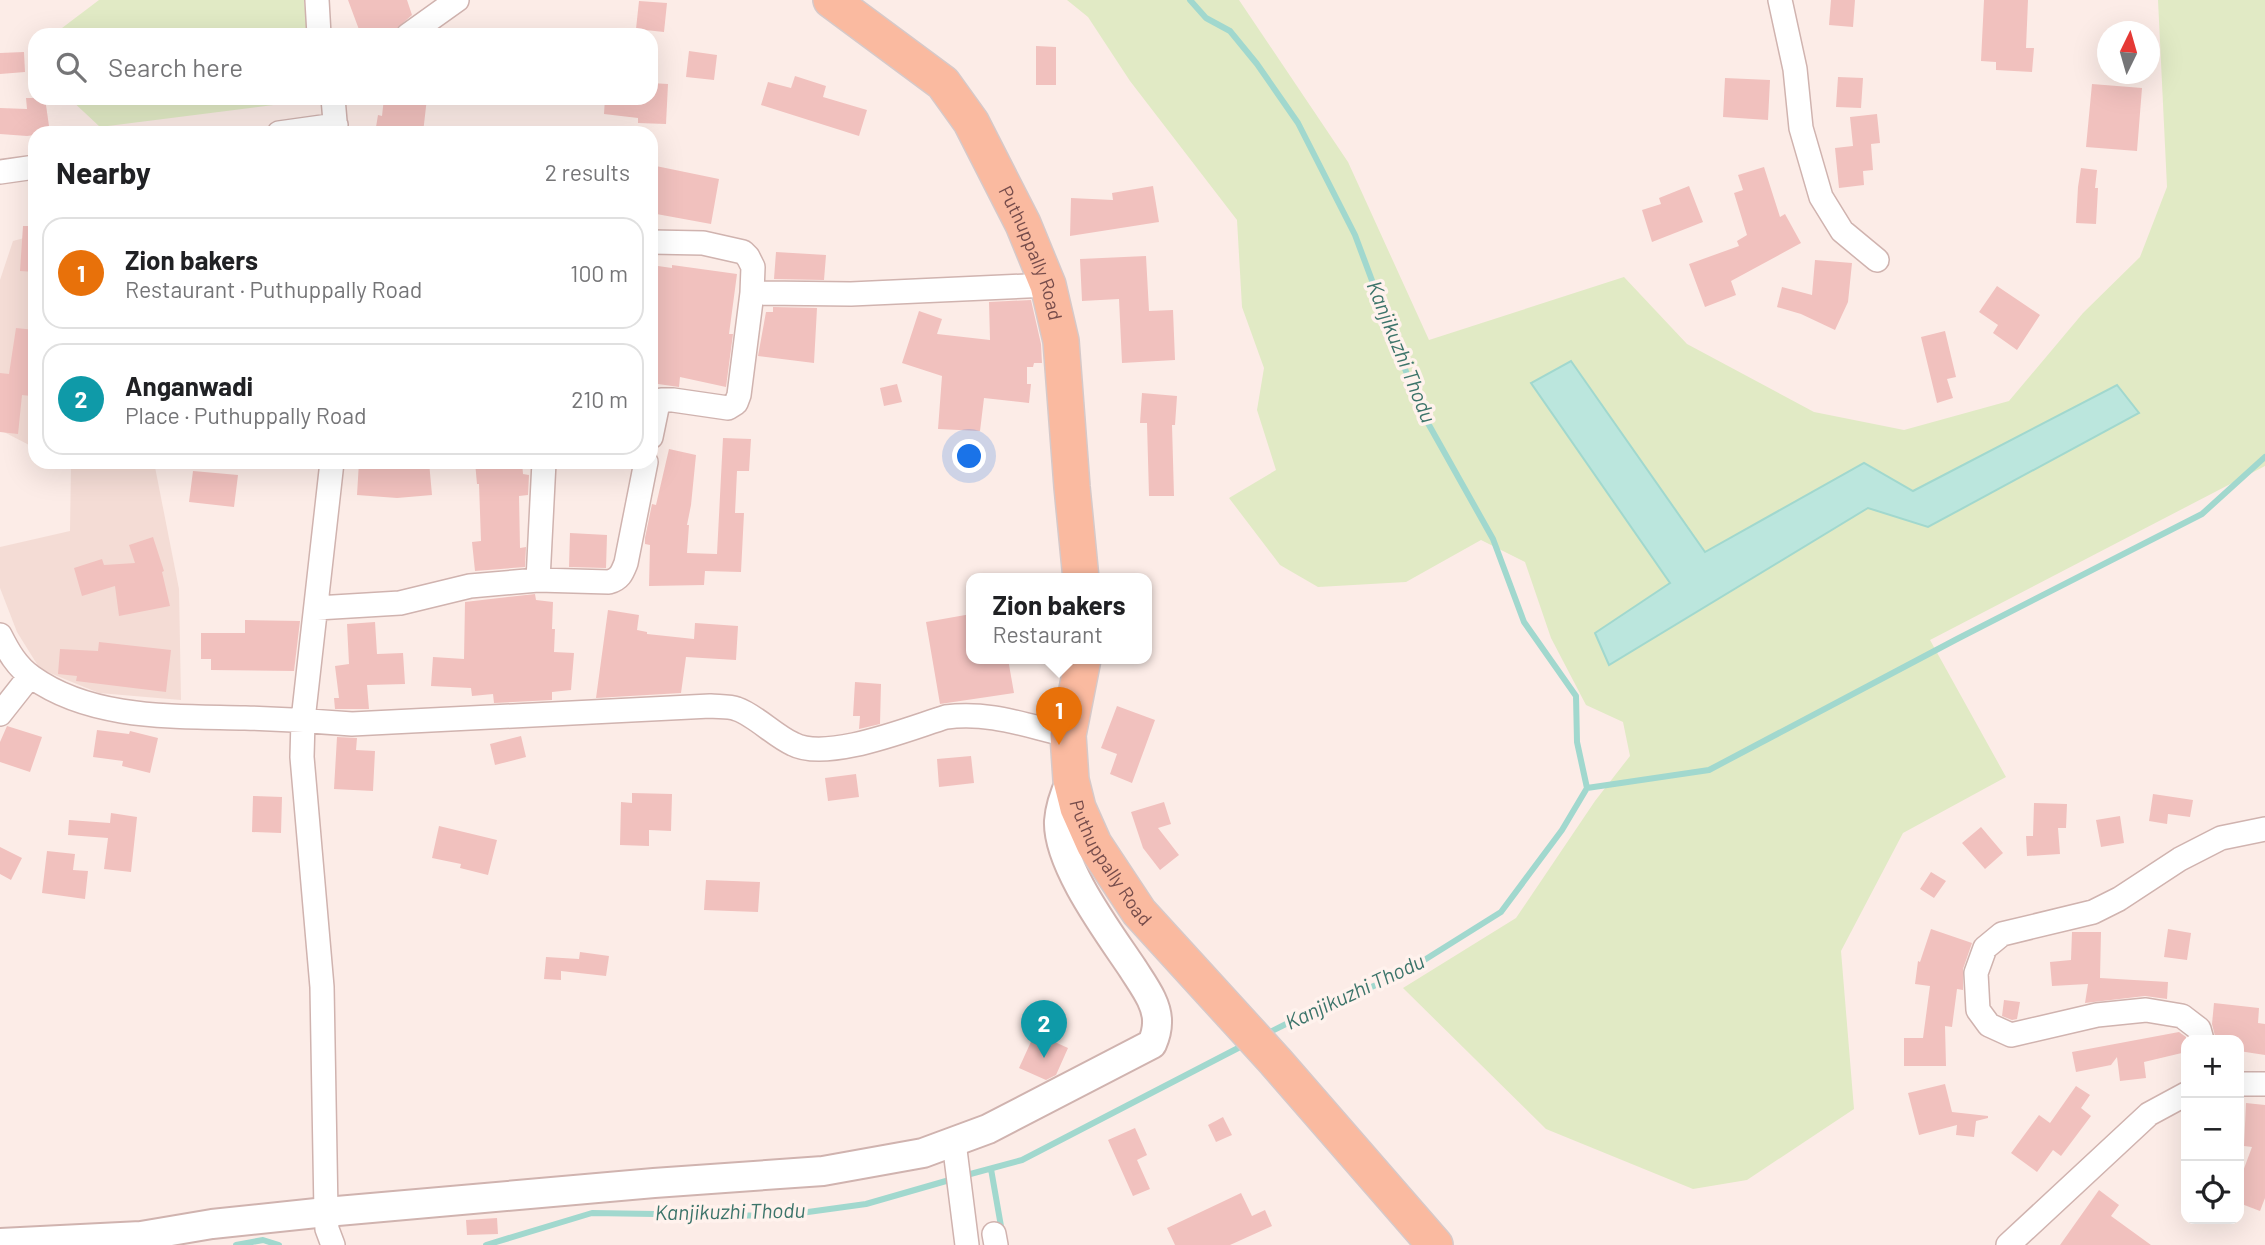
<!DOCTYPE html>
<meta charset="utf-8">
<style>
:root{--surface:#fff;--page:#f2f2f2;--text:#202124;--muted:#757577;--line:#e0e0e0;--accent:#0f766e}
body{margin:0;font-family:Barlow,sans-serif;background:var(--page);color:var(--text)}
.controls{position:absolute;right:21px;bottom:21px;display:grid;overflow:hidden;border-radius:14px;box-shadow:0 7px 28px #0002}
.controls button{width:63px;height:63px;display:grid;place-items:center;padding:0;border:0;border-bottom:2px solid var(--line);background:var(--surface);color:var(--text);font:35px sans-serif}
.compass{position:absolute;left:2097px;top:21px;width:63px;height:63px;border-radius:50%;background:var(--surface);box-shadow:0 7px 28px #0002;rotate:5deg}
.you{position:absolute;left:970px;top:457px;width:24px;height:24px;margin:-18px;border:5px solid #fff;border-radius:50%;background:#1a73e8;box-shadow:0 0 0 10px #1a73e833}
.badge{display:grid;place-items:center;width:46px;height:46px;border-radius:50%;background:var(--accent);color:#fff;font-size:23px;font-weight:700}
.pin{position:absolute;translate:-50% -58px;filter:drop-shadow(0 2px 4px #0008)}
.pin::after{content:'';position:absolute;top:37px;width:24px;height:21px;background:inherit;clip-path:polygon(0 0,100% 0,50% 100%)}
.popup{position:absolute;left:966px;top:573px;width:186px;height:91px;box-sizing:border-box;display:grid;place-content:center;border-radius:14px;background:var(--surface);filter:drop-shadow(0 2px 5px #0005);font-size:23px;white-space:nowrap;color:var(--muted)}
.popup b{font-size:26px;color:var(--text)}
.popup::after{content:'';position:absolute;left:50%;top:100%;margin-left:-14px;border:14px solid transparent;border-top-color:var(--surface)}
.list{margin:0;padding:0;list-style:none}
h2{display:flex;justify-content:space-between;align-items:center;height:91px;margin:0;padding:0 28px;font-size:30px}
h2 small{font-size:23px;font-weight:400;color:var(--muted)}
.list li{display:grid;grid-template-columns:46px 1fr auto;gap:21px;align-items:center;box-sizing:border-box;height:112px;margin:0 14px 14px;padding:0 14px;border:2px solid var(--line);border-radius:21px}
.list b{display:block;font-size:26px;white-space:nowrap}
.list p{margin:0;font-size:23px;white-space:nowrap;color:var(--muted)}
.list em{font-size:23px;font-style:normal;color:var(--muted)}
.icon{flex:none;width:38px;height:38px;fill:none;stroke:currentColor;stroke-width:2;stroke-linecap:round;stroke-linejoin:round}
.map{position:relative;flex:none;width:2265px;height:1245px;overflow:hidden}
.search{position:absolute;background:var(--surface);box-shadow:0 7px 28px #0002;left:28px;top:28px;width:630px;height:77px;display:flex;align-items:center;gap:18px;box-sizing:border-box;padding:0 24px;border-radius:21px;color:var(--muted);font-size:26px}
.panel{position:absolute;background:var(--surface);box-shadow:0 7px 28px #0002;left:28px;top:126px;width:630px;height:343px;border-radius:21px}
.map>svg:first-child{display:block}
</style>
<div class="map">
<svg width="2265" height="1245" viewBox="0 0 2265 1245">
<rect width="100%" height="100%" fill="#fcece7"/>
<path fill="#f4dcd5" d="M35 235V448L0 430V280L13 241Z
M64 462H154L179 589 181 700 99 693 40 669 17 632 0 588V547L70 531 71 466Z"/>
<path fill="#e1eac5" d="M99 0H304L308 35H63L62 28Z
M1067 0H1239L1348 162 1429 340 1624 277 1687 344 1814 412 1904 430 2009 401 2083 313 2140 257 2167 187 2158 0H2265V466L1930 640 2006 777 1903 833 1841 951 1854 1109 1747 1180 1693 1189 1546 1129 1403 988 1516 918 1595 801 1630 756 1623 722 1586 705 1551 638 1525 562 1481 540 1406 582 1318 587 1280 565 1229 498 1276 470 1257 410 1264 368 1242 307 1237 220 1130 81 1088 17Z
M69 98H312V100L100 127Z"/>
<path fill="#bbe6dd" stroke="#a1d8ce" stroke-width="2" d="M1571 361 1705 552 1864 463 1913 491 2117 385 2139 413 1928 527 1868 508 1609 665 1595 633 1670 583 1531 383Z"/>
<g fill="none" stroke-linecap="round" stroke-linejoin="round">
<path stroke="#a1d8ce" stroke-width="6" d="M1190 0 1206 18 1230 31 1257 64 1298 123 1355 235 1420 409 1493 539 1524 622 1576 696 1577 742 1587 788 1562 830 1501 912 1402 974 1296 1019 1266 1034
M1587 788 1709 770 1957 639 2202 514 2265 457
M991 1169 1002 1232
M963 1176 1022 1160 1244 1045
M236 1245 263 1240 279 1245
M486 1245 592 1213 779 1216 866 1204 953 1179"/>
</g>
<path fill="#f1c1be" d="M348 0H407L412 15 395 30 381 35H361Z
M1831 0H1855L1853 27 1829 25Z
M1984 0H2028L2026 48H2034L2032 72 1996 70V62L1981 61Z
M639 1 667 3 664 32 636 29Z
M1036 46 1056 47V85H1036Z
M689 51 717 55 714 80 686 77Z
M24 52 25 72 0 74V53Z
M795 76 826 86 823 97 867 110 859 136 761 105 768 82 791 88Z
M1838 77 1863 78 1861 108 1836 107Z
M1725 78 1770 80 1768 120 1723 117Z
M651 83 668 84 666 124 638 123V118L604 114 605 98H651Z
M2092 84 2142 88 2137 151 2086 147Z
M26 98H45L50 133H35V135L27 136 0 134V108L27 109Z
M384 98H427L423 133H375L378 115 382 116Z
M1877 114 1880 143 1871 144 1873 170 1863 171 1864 185 1839 188 1835 148 1853 146 1850 117Z
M651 165 719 179 711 224 651 213Z
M1764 167 1780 217 1785 214 1801 243 1731 281 1736 295 1705 307 1689 264 1739 246 1737 241 1747 235 1734 193 1743 190 1738 175Z
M2081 168 2097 170 2095 188H2098L2096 224 2076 223 2078 187Z
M1153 186 1159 222 1070 236 1071 198 1113 200 1112 193Z
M1689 186 1703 222 1652 242 1642 210 1661 204 1659 198Z
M23 226H35V272L20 271Z
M776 252 826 255 824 280 774 279Z
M1146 256 1149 311 1173 310 1175 360 1122 363 1119 299 1082 301 1080 259Z
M1815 260 1852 263 1848 302 1835 330 1801 314 1777 307 1782 287 1812 295Z
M651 265 672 268V265L737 274 729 334H733L726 387 680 377 679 387 651 383Z
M1997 286 2040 315 2017 350 1993 333 1998 325 1979 312Z
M1031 300 1041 344 1042 363H1034L1033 367H1027V384H1031L1029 403 984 398 980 431 938 429 942 376 902 363 919 311 942 319 937 334 990 340 989 302Z
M773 307 817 308 814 363 758 356 766 312H773Z
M16 328 35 330V362L31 396 22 395 18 434 0 432V373L9 374Z
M1945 331 1956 377 1947 379 1953 398 1937 403 1921 337Z
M897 384 902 402 884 406 880 388Z
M1142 393 1177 396 1175 425H1172L1174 496H1149L1147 423H1140Z
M723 438 751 439 749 471H737L735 513H744L741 572 705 571 704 585 649 586 650 545 645 544V538L652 504 656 505 669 449 696 455 691 505 687 525H689L687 553 717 554Z
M359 462H429L432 495 397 498 357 495Z
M475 462H522L523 474 529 475 528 495 519 496 520 548 526 547 525 567 475 571 472 542 481 541 479 484H477Z
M193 471 238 475 234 507 189 502Z
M570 533 607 535 606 568 569 567Z
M153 537 164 571 162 572 170 606 119 616 115 586 82 596 74 568 102 559 104 565 135 563 129 545Z
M535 594 536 600 553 602 552 629H555L554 652 574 653 571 690 552 692V700L494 703 493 694 472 696 471 688 431 686 433 657 464 659 465 602Z
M608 610 639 615 637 630 647 632V634L694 639 695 623 738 626 736 660 686 657 681 693 596 698Z
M971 614V659H1008L1014 693 940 704 926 622Z
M245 620 300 621 294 671 211 670V659H201V633H245Z
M375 622 377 654 403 653 405 684 367 685 369 709H335L334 698H339L335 666 349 664 347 624Z
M99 642 171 650 166 692 76 681 77 676 58 674 60 649 98 651Z
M855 682 881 684 880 724 859 729 860 716H853Z
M1117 706 1155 720 1132 783 1110 774 1117 754 1101 748Z
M7 726 42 737 30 772 0 762V742Z
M97 730 129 734 130 731 158 738 150 773 122 766 123 761 93 757Z
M521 736 526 757 495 765 490 744Z
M337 737 357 738 356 750 375 751 373 791 334 789Z
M971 756 974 783 939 787 937 759Z
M856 774 859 797 828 801 825 778Z
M632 793 672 794 671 831 649 830V846L620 845 621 802 632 803Z
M2153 794 2193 800 2190 817 2168 814 2167 824 2149 821Z
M253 796 282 797 281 833 252 832Z
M1164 802 1171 824 1158 828 1179 855 1160 870 1143 848 1131 812Z
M2034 803 2067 804 2066 828H2058L2060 854 2027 856 2026 836H2033Z
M111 813 137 817 131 872 104 869 108 838 68 835 69 820 110 823Z
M2120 816 2124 843 2101 847 2096 820Z
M439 826 497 840 488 875 460 868 461 864 432 858Z
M1981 827 2003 853 1985 869 1962 843Z
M0 847 22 858 11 880 0 874Z
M47 851 75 854 73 870 88 871 85 899 42 893Z
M1931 872 1946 881 1934 898 1920 889Z
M706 880 760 882 758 912 704 910Z
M1931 929 1972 943 1963 969V990L1957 989 1952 1027 1945 1026 1946 1066H1904V1038H1923L1930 986 1915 984 1918 961 1920 962Z
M2168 929 2191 933 2187 960 2164 957Z
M2072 932H2101L2100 978 2168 982 2167 999 2145 996 2085 1003 2088 984 2052 986 2050 962 2071 960Z
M580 952 609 956 606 976 561 971V980L544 979 546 957 579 959Z
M2004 1000 2020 1002 2017 1019 2012 1020 2002 1016Z
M2214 1003 2259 1008 2258 1023 2265 1024V1055L2239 1051V1040H2216L2212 1024Z
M2179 1032 2186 1037V1052L2144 1062 2146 1078 2120 1081 2117 1057 2111 1065 2076 1072 2072 1052Z
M1035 1033 1068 1048 1056 1075 1046 1080 1019 1068Z
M1945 1084 1952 1112 1988 1116V1118L1976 1121 1974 1137 1956 1135 1957 1125 1919 1135 1908 1093Z
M2076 1086 2090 1095 2081 1108 2091 1116 2061 1156 2053 1150 2037 1172 2011 1153 2039 1115 2050 1123Z
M2246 1103 2265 1105V1198L2260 1211 2239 1203V1182L2252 1147 2244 1146Z
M1223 1117 1232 1135 1216 1142 1208 1125Z
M1135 1128 1147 1155 1137 1160 1150 1189 1133 1196 1108 1140Z
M2099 1190 2119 1205 2111 1216 2151 1245H2060Z
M1241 1193 1252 1216 1265 1210 1272 1226 1230 1245H1175L1167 1228Z
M497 1218 498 1234 467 1235 466 1220Z"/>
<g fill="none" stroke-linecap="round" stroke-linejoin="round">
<g stroke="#d0b3af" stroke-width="26">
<path id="minor" d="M317 0 319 35
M1780 0 1795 69 1801 128 1821 197 1842 231 1877 260
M408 35 457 0
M333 98 336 133
M279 133 336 125
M0 172 35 167
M651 242 703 243 743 252 748 257 753 267 752 293 739 395 736 403 728 408 673 400H661L657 408 651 437
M752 293 851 294 1048 285
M332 462 303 720 302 757 322 987 326 1212 327 1229 333 1245
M538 580 544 462
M317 608 400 603 470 586 538 580 609 582C620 579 622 573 626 563L646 462
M0 635C8 651 17 667 32 677 92 720 175 716 245 718 281 719 316 721 352 724L710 706C719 707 729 706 737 709 755 715 775 736 793 744 827 762 910 728 946 717 989 711 1027 726 1068 735
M0 714 30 676
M2202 1040 2199 1029 2182 1016 2146 1010 2097 1015 2011 1035 1989 1025 1978 1010 1976 973 1985 948 2002 934 2093 912 2119 899 2180 859 2221 838 2265 829
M2239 1084H2265
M954 1142 967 1245
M994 1234 996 1245
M2008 1245 2149 1114 2186 1094"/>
</g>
<g stroke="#d0b3af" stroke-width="32">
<path id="tertiary" d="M0 1243 141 1236 212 1224 326 1212 654 1183 823 1171 923 1153 988 1129 1152 1044C1155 1037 1157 1031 1157 1023 1158 1004 1143 985 1133 969 1109 933 1057 864 1059 821 1060 806 1065 793 1071 780"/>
</g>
<g stroke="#d6c9c9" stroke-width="38">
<g id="primary">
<path id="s1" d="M831 0 943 83 971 122 1023 224 1048 285 1061 341 1072 487 1081 579"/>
<path id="s2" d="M1083 659 1068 735 1071 780 1078 808 1094 844 1139 912 1275 1061 1435 1245"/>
</g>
</g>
<use href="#minor" stroke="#fff" stroke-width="23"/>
<use href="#tertiary" stroke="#fff" stroke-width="28"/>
<use href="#primary" stroke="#fabaa0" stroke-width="35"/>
</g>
<g text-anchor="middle" stroke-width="7" stroke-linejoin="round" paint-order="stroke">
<g font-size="19" fill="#764c4b" stroke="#fff2ed">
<text dy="7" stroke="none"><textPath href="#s1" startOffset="332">Puthuppally Road</textPath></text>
<text dy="7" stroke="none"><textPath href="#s2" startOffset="215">Puthuppally Road</textPath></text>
</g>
<g font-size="21" font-style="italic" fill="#3c746a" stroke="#fff2ed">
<text transform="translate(1401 352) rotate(68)" y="7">Kanjikuzhi Thodu</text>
<text transform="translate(1355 992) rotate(-25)" y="7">Kanjikuzhi Thodu</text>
<text transform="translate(730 1212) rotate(-1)" y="7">Kanjikuzhi Thodu</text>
</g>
</g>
</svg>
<div class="controls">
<button>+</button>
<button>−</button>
<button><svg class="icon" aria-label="locate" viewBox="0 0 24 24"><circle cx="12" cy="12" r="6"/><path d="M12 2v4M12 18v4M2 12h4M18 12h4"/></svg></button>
</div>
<svg class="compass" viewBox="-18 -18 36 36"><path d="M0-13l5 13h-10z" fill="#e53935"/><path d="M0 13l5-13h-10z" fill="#757577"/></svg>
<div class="you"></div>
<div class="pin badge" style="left:1059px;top:745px;background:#e8710a">1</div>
<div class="popup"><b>Zion bakers</b>Restaurant</div>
<div class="pin badge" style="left:1044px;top:1058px;background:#0f9aa8">2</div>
<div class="search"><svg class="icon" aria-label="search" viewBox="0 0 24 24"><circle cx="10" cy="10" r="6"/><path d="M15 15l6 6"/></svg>Search here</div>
<section class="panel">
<h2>Nearby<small>2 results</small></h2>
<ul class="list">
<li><span class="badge" style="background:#e8710a">1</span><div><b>Zion bakers</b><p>Restaurant · Puthuppally Road</p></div><em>100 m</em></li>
<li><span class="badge" style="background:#0f9aa8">2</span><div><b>Anganwadi</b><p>Place · Puthuppally Road</p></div><em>210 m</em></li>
</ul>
</section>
</div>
